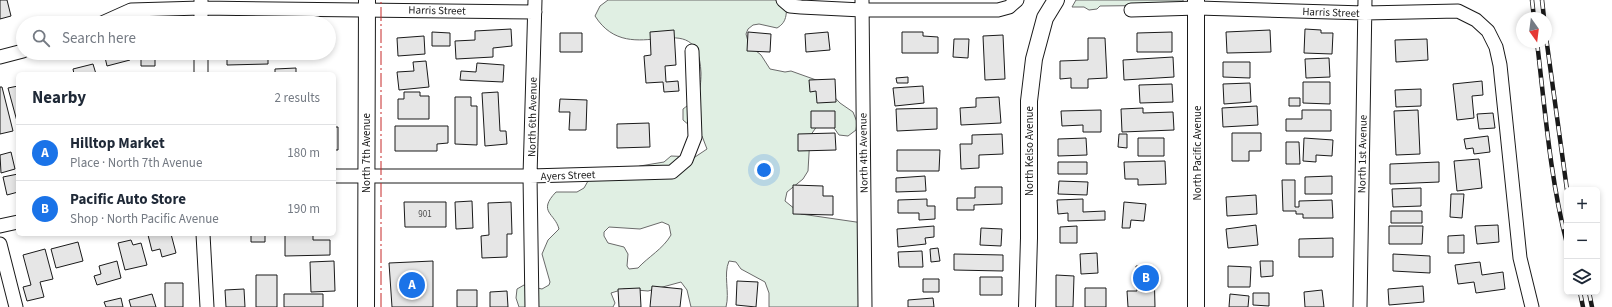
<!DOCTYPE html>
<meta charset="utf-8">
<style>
:root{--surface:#fff;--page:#f2f2f3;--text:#1f2937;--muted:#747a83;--line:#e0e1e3;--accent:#1a73e8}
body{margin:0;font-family:"Source Sans 3",sans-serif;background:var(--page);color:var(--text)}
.controls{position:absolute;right:12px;bottom:12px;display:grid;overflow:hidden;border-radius:6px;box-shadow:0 2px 6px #0003}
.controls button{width:36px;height:36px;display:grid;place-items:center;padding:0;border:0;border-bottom:1px solid var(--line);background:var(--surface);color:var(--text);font:20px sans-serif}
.compass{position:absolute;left:1516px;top:12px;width:36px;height:36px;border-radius:50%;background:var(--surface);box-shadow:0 2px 6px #0003;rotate:166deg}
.you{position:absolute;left:764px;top:170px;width:14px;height:14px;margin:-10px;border:3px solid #fff;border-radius:50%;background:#1a73e8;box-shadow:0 0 0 6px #1a73e833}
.badge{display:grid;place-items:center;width:26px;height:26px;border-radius:50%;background:var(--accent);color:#fff;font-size:13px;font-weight:700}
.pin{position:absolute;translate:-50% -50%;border:2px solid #fff;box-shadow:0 1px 4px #0006}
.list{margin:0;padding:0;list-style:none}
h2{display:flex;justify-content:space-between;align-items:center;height:52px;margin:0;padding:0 16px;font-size:17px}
h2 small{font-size:13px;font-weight:400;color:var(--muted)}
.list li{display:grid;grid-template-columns:26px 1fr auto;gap:12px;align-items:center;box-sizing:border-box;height:56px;padding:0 16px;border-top:1px solid var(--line)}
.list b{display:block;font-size:15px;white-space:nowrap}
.list p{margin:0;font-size:13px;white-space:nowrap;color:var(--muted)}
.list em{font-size:13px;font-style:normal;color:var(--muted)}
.icon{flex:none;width:22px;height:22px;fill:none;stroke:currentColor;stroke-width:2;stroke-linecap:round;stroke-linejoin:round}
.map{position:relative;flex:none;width:1612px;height:307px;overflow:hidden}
.search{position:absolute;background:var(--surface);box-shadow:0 2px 6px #0003;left:16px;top:16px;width:320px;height:44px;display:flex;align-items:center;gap:10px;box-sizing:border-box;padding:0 14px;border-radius:22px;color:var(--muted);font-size:15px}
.panel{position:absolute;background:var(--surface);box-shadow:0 2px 6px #0003;left:16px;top:72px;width:320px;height:164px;border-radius:6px}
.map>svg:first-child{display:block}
</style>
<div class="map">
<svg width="1612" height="307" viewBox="0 0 1612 307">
<rect width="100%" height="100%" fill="#fff"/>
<path fill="#e0efe3" stroke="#6a6a6a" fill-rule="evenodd" d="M608 0H788C785 12 789 21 777 28L759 24 753 25 748 29 746 34 749 45 761 55 770 69 785 72 791 71 819 81 840 103 853 112 857 122 856 130 848 136 839 135 834 128 831 118 820 122 810 136 808 171 803 179 787 192 785 201 801 214 863 223 862 307H769V293L765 282 741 269 736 262 729 261C723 275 730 292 726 307H691L687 290 681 282 648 291 624 289 611 293 615 303 613 307H519L516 298 517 289 524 285 542 289 549 285 550 282 542 254 548 240 559 229C555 213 537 212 556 192H577L584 188 588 181 596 178 611 176 640 166 664 162 671 156 695 157 707 149 702 136 683 120V109C698 98 701 92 701 73 698 0 631 73 595 16L600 6ZM662 222 669 225 671 235C663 249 648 257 638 268L629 269 627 266 628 254 624 247 608 243 604 236V232L609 227 640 229Z
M1076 0H1183L1184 5 1100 6 1097 9 1089 10 1084 7H1072Z"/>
<path fill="#e6e6e6" stroke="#1a1a1a" d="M0 0H7L11 16 0 19Z
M511 29 512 46 493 48V57L456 59 455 41 475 40V31Z
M1305 29 1321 30V33H1333L1332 54 1304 53Z
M674 30 676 65 665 66 666 82 678 81 679 91 664 92 663 82 646 83 644 56 651 55 650 32Z
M1270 30 1271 52 1227 53 1226 32Z
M432 32 450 33V46H432Z
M748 32 771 34 770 52 747 51Z
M828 32 830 50 806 52 805 34Z
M902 32H923V36L938 37V53H902Z
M1172 32V52H1137V33Z
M560 33H582V52H560Z
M1003 35 1005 79 985 80 983 36Z
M424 36 425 54 398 56 397 38Z
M1088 38H1105L1107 78 1088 79V88H1071V78L1060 79V61L1088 60Z
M954 39H969L968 58 953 57Z
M1427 39 1428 60 1396 62 1395 40Z
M104 53H128L130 60 107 66Z
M141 53H169V58H155V66H141Z
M227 53H268V64L227 65Z
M1173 57 1174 77 1124 80 1123 60Z
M1329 58 1330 77 1306 78 1305 59Z
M426 61 429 87 399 90 397 72 414 71 413 62Z
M1223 62H1250V78L1223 77Z
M477 63 504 65 503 82 460 80 461 71 476 72Z
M93 64 96 74H74L73 69Z
M296 68V74H275V69Z
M908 77V83H897L896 78Z
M835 79 836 102 817 103 816 91 810 92 809 80Z
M1482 81 1483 95 1472 96 1474 118 1457 120 1453 84Z
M1303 82H1330V104L1303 103Z
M1250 83 1251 102 1224 104 1223 84Z
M1172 84 1173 102 1140 103 1139 85Z
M18 86V125L8 88Z
M923 86 924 103 895 106 893 88Z
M0 87H2L13 131 0 134Z
M1421 89V106L1396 107 1395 90Z
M404 92H420V96H429V119H398V99H404Z
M498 92 500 131H506L507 144 485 146 482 93Z
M455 97H471V106H477V145L455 144Z
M999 97 1001 123 961 125 960 108 976 107V98Z
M1289 98H1300V106H1289Z
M560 99 587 100 586 130H569L570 112H559Z
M1257 106 1258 125 1223 127 1222 108Z
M937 108V129L897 131 896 109Z
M1143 108V113L1173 112 1174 130 1122 132 1121 109Z
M1101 110V132H1083V125L1062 126 1061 111Z
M1302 110H1331V131H1286V119H1302Z
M1418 110 1420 154 1396 155 1394 111Z
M811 111H835V128H811Z
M1493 113 1495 128 1479 129 1477 114Z
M649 123 650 147 617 148V124Z
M395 126H448V143L437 144V151H395Z
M334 127H338V150H334Z
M835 133 836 150 798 151V134Z
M1232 133H1261V151H1249V161H1232Z
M1002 134 1003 154 979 155V168L961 169 960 144H972V135Z
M1119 134H1127V148L1118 147Z
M1488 136 1490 152 1474 154 1473 148 1466 149 1464 139Z
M1086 138 1087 155 1058 156V139Z
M1138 138H1164V156H1138Z
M1304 138 1333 140 1332 156 1316 155V162L1303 161Z
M1286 142H1299L1300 164H1286Z
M897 150H940L939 171H897Z
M11 152 15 169 1 173 0 155Z
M1479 159 1482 188 1457 191 1454 161Z
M1165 161 1166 184 1138 185V179H1125L1124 162Z
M1058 162H1087V174H1058Z
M1439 162V182L1390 184V164Z
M18 174V192L7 195 3 177Z
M925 176 926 191 896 192V178Z
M1332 176V194H1305V177Z
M1282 180H1295V207H1299V201L1332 200 1333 218H1303V214H1296V211H1283Z
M1059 181 1088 182 1087 195 1058 194Z
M793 185 823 186V196H833V215L793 214Z
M975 187H1002V204L974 205V210H957V198H975Z
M1421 188V206L1393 207 1392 189Z
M1451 194H1464L1462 218 1450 217Z
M1256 195 1257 214 1227 216 1226 197Z
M927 199V206H935V219L919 220V213H898V200Z
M1083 199V212L1105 211V220L1068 221V213L1058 214 1057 200Z
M472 201 473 228 456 229 455 202Z
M404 202H446V227H405Z
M511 202 512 234H507V257L482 258 481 236 489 235 488 203Z
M1124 202 1146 204 1144 221 1131 220 1130 228H1122Z
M1391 211H1422V223H1391Z
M1256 225 1258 245 1228 248 1226 229Z
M1498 225 1499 242 1477 244 1475 226Z
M934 226V237L925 238 926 244 898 247 897 229Z
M1077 226V243H1060V227Z
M1389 226H1423L1422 244H1389Z
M981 228 1002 229 1001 246 980 245Z
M153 234H171L176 253 162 257 160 249 152 251 148 235Z
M251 234H265V242H251Z
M285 234H313V240H330V255L285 256Z
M1464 235V253H1448V236Z
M1333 238V257H1299V239Z
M131 240 133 245 141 243 147 265 125 270 118 243Z
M78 242 83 261 56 268 51 249Z
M938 248 940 261 931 262 930 249Z
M45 249 53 279 40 282 44 297 27 301 23 287 31 285 23 255Z
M922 251 923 267H899L898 252Z
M1097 253 1098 273 1081 274 1080 254Z
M954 254 1003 255V271L954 270Z
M1393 254 1430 256V273L1393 271Z
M117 261 121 278 97 285 94 276 101 274 99 266Z
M334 261 335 291 311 292 310 262Z
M433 261V307H392L389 263Z
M1260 261H1273V276L1261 277Z
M1480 262 1482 275 1503 272 1505 289 1476 293 1474 282 1458 284 1455 265Z
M1136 266H1154L1155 307H1128L1127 291H1137Z
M1228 266 1251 267 1250 287H1228Z
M256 275H277V307H256Z
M1056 275 1074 276 1073 307H1056Z
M980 277H1002V295H980Z
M923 279H939V292H923Z
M737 281 758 282 756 307 736 305Z
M165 283H183V307H165Z
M652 286 682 289 680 307H650Z
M1423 286 1424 302 1389 305 1388 289Z
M640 288 641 307H619L618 289Z
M1085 288H1106V307H1085Z
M244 289 245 307H226L225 290Z
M457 290H477V307H457Z
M1322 290 1324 307H1305L1304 292Z
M507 291 508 307H490V292Z
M1253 293H1269V306L1253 305Z
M152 294 156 307H131L129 300Z
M284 294H323V307H284Z
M1230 294 1249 296 1248 307H1229Z
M121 298 123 307H106L104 302Z
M933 298 934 307H908V300Z"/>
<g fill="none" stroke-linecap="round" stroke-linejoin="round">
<g stroke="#1a1a1a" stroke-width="15">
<path id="minor" d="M783 0 790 6 801 7 862 10H998L1009 7 1017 0
M862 0 865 307
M1131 10 1198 8 1365 13 1458 11 1476 20 1488 31 1496 47 1500 65 1520 258 1532 307
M102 23 131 10 201 8 535 12
M201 23V0
M0 57 23 51
M201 74V53
M334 176H530L672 172 686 160 695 137 692 51
M0 226 18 222
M203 234 207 307
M0 244 16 307
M532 307 530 176 535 0
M1360 307 1365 0"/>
</g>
<g stroke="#1a1a1a" stroke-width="18">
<path id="tertiary" d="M366 307 367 0
M1027 307 1029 238V101L1034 59 1045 18 1056 0
M1196 307V0"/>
</g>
<use href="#minor" stroke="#fff" stroke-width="13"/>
<use href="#tertiary" stroke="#fff" stroke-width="16"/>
<g stroke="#1a1a1a" stroke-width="4.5">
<path id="rail" d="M1532 0 1534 18
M1542 0 1544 18
M1546 37 1567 190
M1537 42C1545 109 1550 178 1567 244
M1580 292 1583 307
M1589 292 1592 307"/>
</g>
<use href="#rail" stroke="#fff" stroke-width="3" stroke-dasharray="9" stroke-linecap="butt"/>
<path stroke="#c62828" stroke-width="1" stroke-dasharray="14 3 2 3" stroke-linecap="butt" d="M381 307V0"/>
</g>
<g text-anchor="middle" stroke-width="3" stroke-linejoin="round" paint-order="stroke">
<g font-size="9" fill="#4d4d4d">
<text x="425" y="217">901</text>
</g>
<g font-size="11" fill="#1a1a1a" stroke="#fff">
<text transform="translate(437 10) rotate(1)" y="4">Harris Street</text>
<text transform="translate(1331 12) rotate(2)" y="4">Harris Street</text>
<text transform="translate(532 117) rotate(-89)" y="4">North 6th Avenue</text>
<text transform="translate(1029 151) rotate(-90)" y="4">North Kelso Avenue</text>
<text transform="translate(366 153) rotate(-90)" y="4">North 7th Avenue</text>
<text transform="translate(863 153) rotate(-91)" y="4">North 4th Avenue</text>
<text transform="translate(1197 153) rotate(-90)" y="4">North Pacific Avenue</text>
<text transform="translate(1362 154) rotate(-89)" y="4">North 1st Avenue</text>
<text transform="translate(568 175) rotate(-2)" y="4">Ayers Street</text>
</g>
</g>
</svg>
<div class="controls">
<button>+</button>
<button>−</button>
<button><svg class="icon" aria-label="layers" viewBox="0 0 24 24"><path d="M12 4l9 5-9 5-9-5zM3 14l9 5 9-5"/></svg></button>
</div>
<svg class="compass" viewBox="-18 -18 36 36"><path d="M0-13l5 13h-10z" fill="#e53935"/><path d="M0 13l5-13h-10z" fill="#747a83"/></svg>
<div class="you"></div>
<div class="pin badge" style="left:412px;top:285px">A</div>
<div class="pin badge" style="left:1146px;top:278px">B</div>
<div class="search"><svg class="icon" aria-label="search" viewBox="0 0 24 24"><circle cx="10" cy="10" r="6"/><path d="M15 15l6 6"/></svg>Search here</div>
<section class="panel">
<h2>Nearby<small>2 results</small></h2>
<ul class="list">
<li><span class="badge">A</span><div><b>Hilltop Market</b><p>Place · North 7th Avenue</p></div><em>180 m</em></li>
<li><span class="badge">B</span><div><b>Pacific Auto Store</b><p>Shop · North Pacific Avenue</p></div><em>190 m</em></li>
</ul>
</section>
</div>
